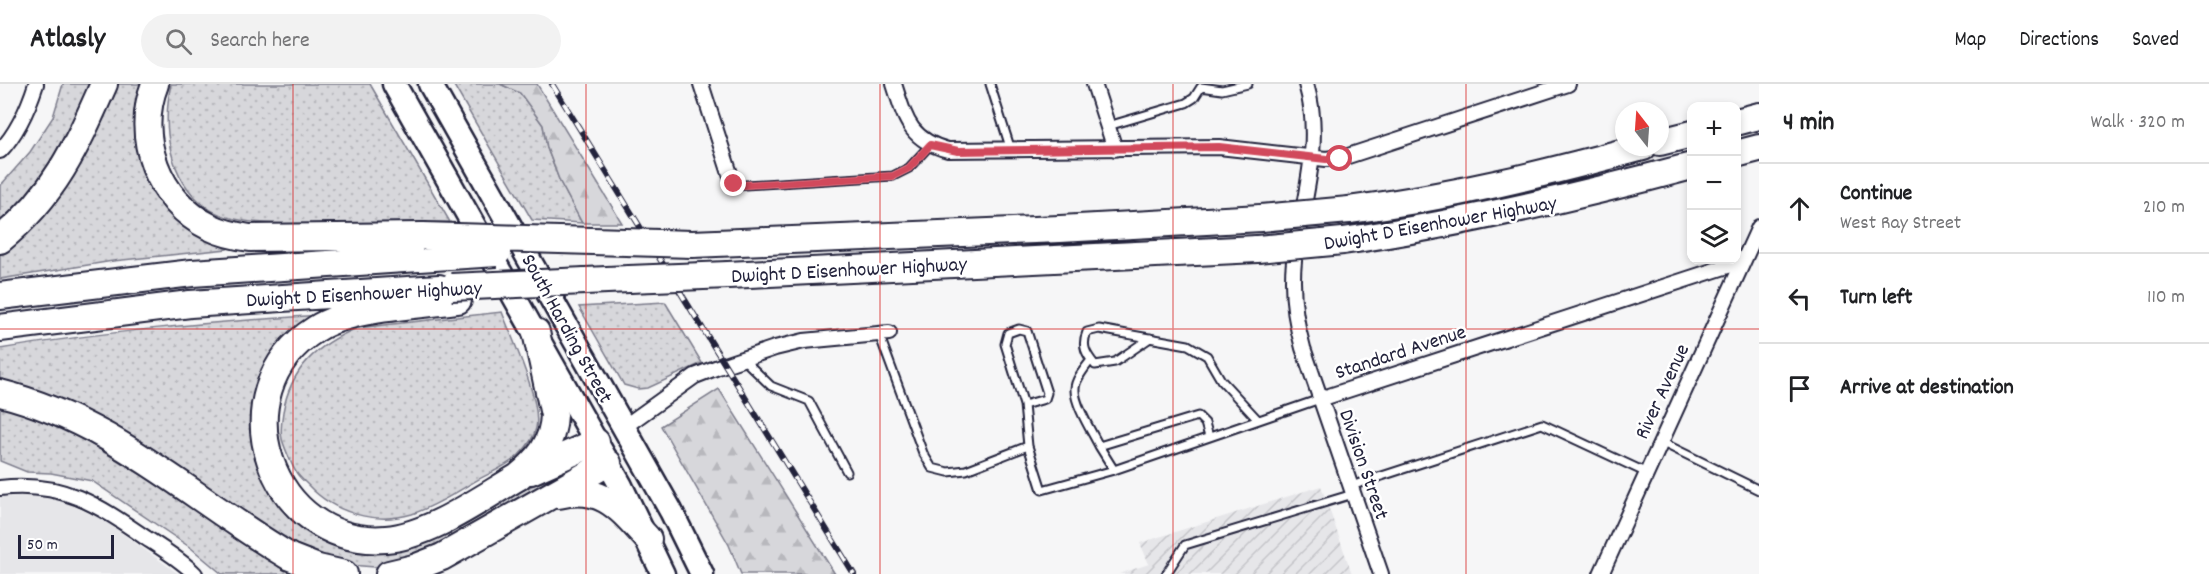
<!DOCTYPE html>
<meta charset="utf-8">
<style>
:root{--surface:#fff;--page:#f2f2f2;--text:#202124;--muted:#757577;--line:#e0e0e0}
body{margin:0;font-family:Dekko,sans-serif;background:var(--page);color:var(--text)}
.controls{position:absolute;right:18px;top:18px;display:grid;overflow:hidden;border-radius:12px;box-shadow:0 3px 9px #0003}
.controls button{width:54px;height:54px;display:grid;place-items:center;padding:0;border:0;border-bottom:2px solid var(--line);background:var(--surface);color:var(--text);font:30px sans-serif}
.compass{position:absolute;left:1615px;top:18px;width:54px;height:54px;border-radius:50%;background:var(--surface);box-shadow:0 3px 9px #0003;rotate:343deg}
.scale{position:absolute;left:18px;bottom:15px;width:96px;box-sizing:border-box;padding-left:6px;border:3px solid #22223b;border-top:0;font-size:16px;line-height:21px;white-space:nowrap;color:#22223b;-webkit-text-stroke:4px #fff;paint-order:stroke}
.stop{position:absolute;width:18px;height:18px;margin:-14px;border:4px solid #d1495b;border-radius:50%;background:#fff}
.stop.end{background:#d1495b;border-color:#fff;box-shadow:0 2px 6px #0008}
.list{margin:0;padding:0;list-style:none}
h2{display:flex;justify-content:space-between;align-items:center;height:78px;margin:0;padding:0 24px;font-size:26px}
h2 small{font-size:20px;font-weight:400;color:var(--muted)}
.list li{display:grid;grid-template-columns:39px 1fr auto;gap:18px;align-items:center;box-sizing:border-box;height:90px;padding:0 24px;border-top:2px solid var(--line)}
.list b{display:block;font-size:22px;white-space:nowrap}
.list p{margin:0;font-size:20px;white-space:nowrap;color:var(--muted)}
.list em{font-size:20px;font-style:normal;color:var(--muted)}
.icon{flex:none;width:33px;height:33px;fill:none;stroke:currentColor;stroke-width:2;stroke-linecap:round;stroke-linejoin:round}
.map{position:relative;flex:none;width:1759px;height:490px;overflow:hidden}
header{display:flex;align-items:center;gap:36px;box-sizing:border-box;height:84px;padding:0 30px;background:var(--surface);border-bottom:2px solid var(--line)}
header strong{font-size:28px}
nav{display:flex;gap:33px;margin-inline-start:auto;font-size:21px}
.search{width:420px;height:54px;background:var(--page);display:flex;align-items:center;gap:15px;box-sizing:border-box;padding:0 21px;border-radius:33px;color:var(--muted);font-size:22px}
main{display:flex}
aside{flex:1;background:var(--surface)}
.map>svg:first-child{display:block}
</style>
<header>
<strong>Atlasly</strong>
<div class="search"><svg class="icon" aria-label="search" viewBox="0 0 24 24"><circle cx="10" cy="10" r="6"/><path d="M15 15l6 6"/></svg>Search here</div>
<nav><a>Map</a><a>Directions</a><a>Saved</a></nav>
</header>
<main>
<div class="map">
<svg width="1759" height="490" viewBox="0 0 1759 490">
<defs>
<pattern id="industrial-furrows" width="10" height="10" patternUnits="userSpaceOnUse" patternTransform="scale(1.5)"><rect width="10" height="10" fill="#e6e6e9"/><path d="M-1 1l2-2M0 10L10 0M9 11l2-2" fill="none" stroke="#c5c5c9"/></pattern>
<pattern id="grass-dots" width="8" height="8" patternUnits="userSpaceOnUse" patternTransform="scale(1.5)"><rect width="8" height="8" fill="#d7d7db"/><path d="M2 2h.1M6 6h.1" fill="none" stroke="#b8b8bd" stroke-width="1.8" stroke-linecap="round"/></pattern>
<pattern id="forest-firs" width="22" height="20" patternUnits="userSpaceOnUse" patternTransform="scale(1.5)"><rect width="22" height="20" fill="#d7d7db"/><path d="M5 1l3.5 6h-7zM16 11l3.5 6h-7z" fill="#b8b8bd"/></pattern>
</defs>
<rect width="100%" height="100%" fill="#f6f6f7"/>
<filter id="ink" filterUnits="userSpaceOnUse"><feTurbulence type="fractalNoise" baseFrequency=".0167" numOctaves="2"/><feDisplacementMap in="SourceGraphic" scale="12" xChannelSelector="R" yChannelSelector="G"/><feConvolveMatrix kernelMatrix="1 2 1 2 8 2 1 2 1" color-interpolation-filters="sRGB"/></filter>
<g filter="url(#ink)">
<path fill="#e6e6e9" d="M20 412H41L69 420 103 436 179 490H0V413Z"/>
<path fill="url(#industrial-furrows)" d="M1321 402 1352 490H1119L1149 480 1140 459Z"/>
<path fill="url(#grass-dots)" stroke="#7c7c8b" stroke-width="1.5" d="M63 0H91L67 52 33 109 0 142V102L30 68 53 33Z
M113 0H145L177 134C194 150 204 154 227 158V165L113 177 0 195V166Z
M370 0 450 138C414 138 379 139 344 139 306 139 235 146 205 122 168 94 162 42 171 0Z
M453 0H500L520 9 543 41 547 64 560 98 582 139 532 136Z
M665 218 702 279 648 304 638 305 624 301 579 223Z
M502 228C512 254 542 318 536 344 534 355 526 364 519 371 507 383 487 390 472 399 454 410 433 423 412 430 375 441 334 429 308 401 304 397 299 393 296 388 293 384 283 360 282 355 280 348 282 335 283 328 291 284 317 261 357 244Z
M322 231 252 344 342 460 374 467 420 460 543 396 564 387 567 392 414 476 375 483 324 479 0 298V265C106 247 215 238 322 231Z
M0 321 68 346 186 418 232 453 269 477 298 490H222L191 464 92 397 51 389 27 388 0 377Z"/>
<path fill="url(#forest-firs)" stroke="#7c7c8b" stroke-width="1.5" d="M500 0H537L622 139H582L560 98 547 64 543 41 520 9Z
M719 305 835 490H741L729 461 661 342Z"/>
<g fill="none" stroke-linecap="round" stroke-linejoin="round">
<g stroke="#22223b" stroke-width="11">
<path id="service" d="M990 0 1011 66
M1108 42 1186 19 1194 14 1201 3 1222 6 1248 0
M732 96 737 101H745L893 92 909 84 930 61
M879 250 923 369 932 384 948 388 966 386 1028 362 1042 406 1114 386 1320 315
M1150 254 1115 278 1095 281C1086 270 1081 262 1087 248L1099 245 1188 261 1207 272 1221 296 1258 336
M743 275 771 302 809 317 847 388
M1091 276C1085 284 1075 295 1075 305 1074 320 1092 348 1099 362
M1024 321 1045 315 1047 309 1027 247 1019 245 1008 249 1005 260 1024 321 1028 362
M1661 358 1759 406
M1114 386 1099 362 1198 332 1205 339 1209 353
M1351 402 1542 340 1647 389
M1166 490 1185 461 1353 410"/>
</g>
<g stroke="#22223b" stroke-width="18">
<path id="minor" d="M701 0 732 96
M894 0C905 34 909 56 948 66L1219 63 1326 75 1348 72 1568 0
M1094 0 1115 65
M1306 0C1324 60 1302 117 1294 177 1291 206 1295 236 1303 264L1381 490
M0 67C18 48 28 25 36 0
M1320 315 1743 177
M624 343 695 292 718 283 775 264 804 257 889 249
M0 404C62 397 97 420 146 454 163 465 181 476 195 490
M1601 490 1759 143"/>
</g>
<g stroke="#22223b" stroke-width="27">
<path id="primary" d="M394 0 621 402 663 490
M430 0 671 427 702 490"/>
</g>
<g stroke="#22223b" stroke-width="30">
<path id="motorway" d="M155 0C134 53 158 118 210 143 222 149 236 152 250 154L423 152
M1736 38 1759 32
M1660 58 1692 50
M1736 70 1759 64
M1349 126C1451 113 1543 90 1643 63
M0 156C55 111 76 63 104 0
M1343 157C1461 140 1576 113 1692 82
M692 160 1060 145 1261 134
M728 191 1257 165
M585 197 629 195
M0 212 192 189 434 173
M458 216C417 222 350 223 316 245 216 308 271 464 386 455 429 452 480 415 518 393 538 376 553 360 554 331L536 248
M0 244 190 220 439 204
M0 309C113 337 192 415 290 473L318 484 344 490
M531 387 596 358
M559 411C603 400 621 426 648 455
M389 490 414 484 442 473 608 379"/>
</g>
<use href="#service" stroke="#fff" stroke-width="7"/>
<use href="#minor" stroke="#fff" stroke-width="14"/>
<use href="#primary" stroke="#fff" stroke-width="22"/>
<use href="#motorway" stroke="#fff" stroke-width="26"/>
<g stroke="#22223b" stroke-width="6">
<path id="rail" d="M552 0 854 490"/>
</g>
<use href="#rail" stroke="#fff" stroke-width="4" stroke-dasharray="11" stroke-linecap="butt"/>
<g stroke="#22223b" stroke-width="30" stroke-linecap="butt">
<path id="motorway-bridge" d="M1261 134 1349 126
M423 152 692 160
M1257 165 1343 157
M434 173 497 169
M629 195 728 191
M451 203 585 197"/>
</g>
<use href="#motorway-bridge" stroke="#fff" stroke-width="26"/>
</g>
</g>
<g fill="none" stroke-linecap="round" stroke-linejoin="round" filter="url(#ink)">
<path stroke="#d1495b" stroke-width="8" d="M734 100 745 101 893 92 909 84 930 61 958 67 1219 63 1326 75H1340"/>
</g>
<path fill="none" stroke="#d62828" stroke-width="1.5" stroke-opacity="0.55" d="M293 0V490M586 0V490M880 0V490M1173 0V490M1466 0V490M0 245H1759"/>
<g text-anchor="middle" stroke-width="5" stroke-linejoin="round" paint-order="stroke">
<g font-size="21" fill="#22223b" stroke="#fff">
<text transform="translate(1440 138) rotate(-10)" y="7">Dwight D Eisenhower Highway</text>
<text transform="translate(849 185) rotate(-3)" y="7">Dwight D Eisenhower Highway</text>
<text transform="translate(364 209) rotate(-3)" y="7">Dwight D Eisenhower Highway</text>
<text transform="translate(568 244) rotate(61)" y="7">South Harding Street</text>
<text transform="translate(1400 267) rotate(-18)" y="7">Standard Avenue</text>
<text transform="translate(1661 307) rotate(-65)" y="7">River Avenue</text>
<text transform="translate(1365 380) rotate(71)" y="7">Division Street</text>
</g>
</g>
</svg>
<div class="controls">
<button>+</button>
<button>−</button>
<button><svg class="icon" aria-label="layers" viewBox="0 0 24 24"><path d="M12 4l9 5-9 5-9-5zM3 14l9 5 9-5"/></svg></button>
</div>
<svg class="compass" viewBox="-18 -18 36 36"><path d="M0-13l5 13h-10z" fill="#e53935"/><path d="M0 13l5-13h-10z" fill="#757577"/></svg>
<div class="scale">50 m</div>
<div class="stop" style="left:1340px;top:75px"></div>
<div class="stop end" style="left:734px;top:100px"></div>
</div>
<aside>
<h2>4 min<small>Walk · 320 m</small></h2>
<ul class="list">
<li><svg class="icon" aria-label="ahead" viewBox="0 0 24 24"><path d="M12 20V5M6 11l6-6 6 6"/></svg><div><b>Continue</b><p>West Ray Street</p></div><em>210 m</em></li>
<li><svg class="icon" aria-label="left" viewBox="0 0 24 24"><path d="M17 20v-9H6M10 6l-5 5 5 5"/></svg><div><b>Turn left</b></div><em>110 m</em></li>
<li><svg class="icon" aria-label="arrive" viewBox="0 0 24 24"><path d="M6 21V4h12l-3 4 3 4H6"/></svg><div><b>Arrive at destination</b></div></li>
</ul>
</aside>
</main>
